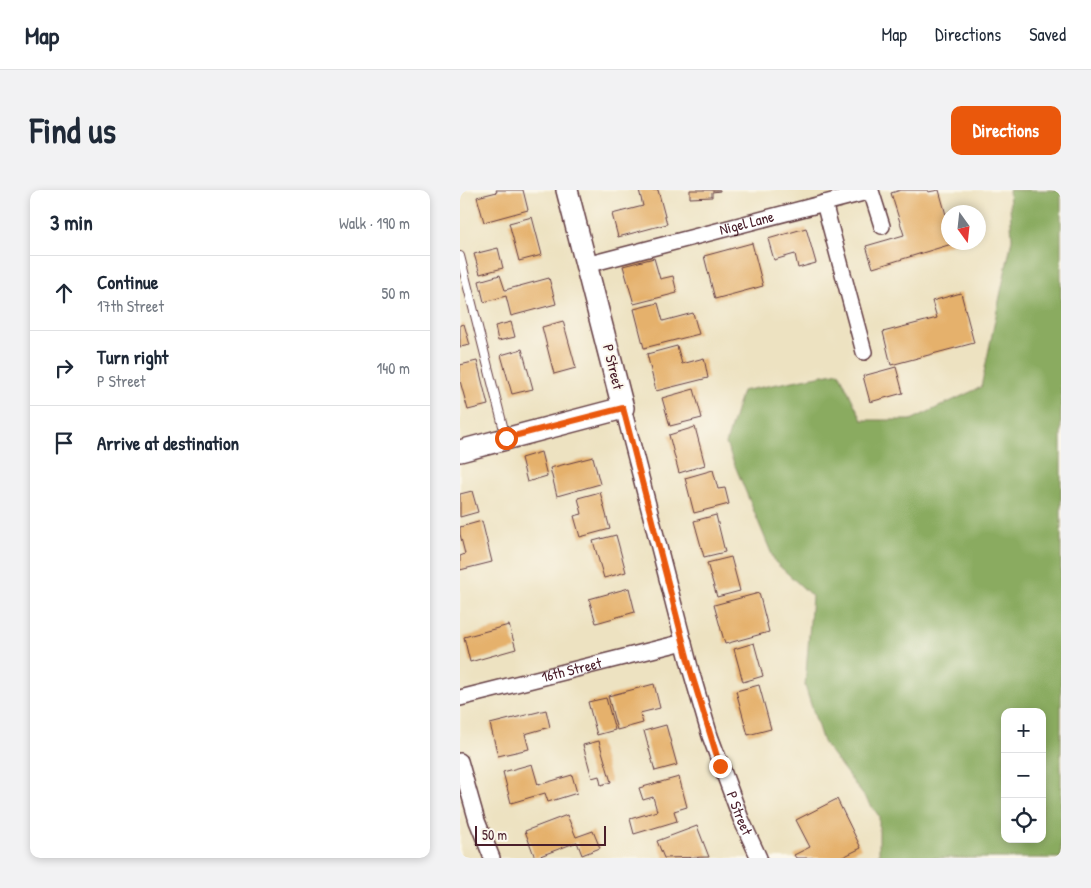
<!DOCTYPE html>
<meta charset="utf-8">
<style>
:root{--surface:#fff;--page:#f2f2f3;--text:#1f2937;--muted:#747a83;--line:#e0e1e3;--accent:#ea580c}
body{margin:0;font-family:"Patrick Hand",sans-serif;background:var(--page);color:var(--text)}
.controls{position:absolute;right:15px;bottom:15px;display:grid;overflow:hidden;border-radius:10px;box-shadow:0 2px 8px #0003}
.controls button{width:45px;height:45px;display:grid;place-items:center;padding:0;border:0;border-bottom:1px solid var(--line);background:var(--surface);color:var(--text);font:25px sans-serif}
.compass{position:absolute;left:481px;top:15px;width:45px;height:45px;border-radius:50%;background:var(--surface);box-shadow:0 2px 8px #0003;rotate:165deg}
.scale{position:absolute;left:15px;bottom:12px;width:131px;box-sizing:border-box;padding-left:5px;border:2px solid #4a1f2b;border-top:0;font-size:14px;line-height:18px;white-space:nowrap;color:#4a1f2b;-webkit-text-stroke:4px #fbf7ec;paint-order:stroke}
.stop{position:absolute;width:15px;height:15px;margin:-11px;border:4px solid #ea580c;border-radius:50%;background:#fff}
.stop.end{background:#ea580c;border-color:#fff;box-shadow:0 1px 5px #0008}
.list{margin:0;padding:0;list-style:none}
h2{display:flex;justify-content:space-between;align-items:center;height:65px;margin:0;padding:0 20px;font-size:21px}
h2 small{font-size:16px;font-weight:400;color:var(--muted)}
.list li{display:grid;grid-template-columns:32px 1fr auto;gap:15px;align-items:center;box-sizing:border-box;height:75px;padding:0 20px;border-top:1px solid var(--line)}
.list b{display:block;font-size:19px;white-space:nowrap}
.list p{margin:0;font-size:16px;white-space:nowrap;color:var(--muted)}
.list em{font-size:16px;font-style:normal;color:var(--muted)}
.icon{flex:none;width:28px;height:28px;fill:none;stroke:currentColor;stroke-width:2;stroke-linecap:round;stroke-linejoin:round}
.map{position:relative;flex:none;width:601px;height:668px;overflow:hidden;border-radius:10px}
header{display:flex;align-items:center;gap:30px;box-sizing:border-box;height:70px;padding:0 25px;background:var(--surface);border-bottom:1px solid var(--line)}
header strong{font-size:24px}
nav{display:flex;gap:28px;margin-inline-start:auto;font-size:18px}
.intro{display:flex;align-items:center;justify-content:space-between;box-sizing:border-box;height:120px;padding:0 30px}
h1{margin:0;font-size:35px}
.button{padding:12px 22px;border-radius:10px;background:var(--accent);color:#fff;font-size:18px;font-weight:700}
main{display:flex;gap:30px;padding:0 30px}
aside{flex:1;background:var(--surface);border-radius:10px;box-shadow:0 2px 8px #0003}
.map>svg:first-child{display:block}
</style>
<header>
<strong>Map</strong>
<nav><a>Map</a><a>Directions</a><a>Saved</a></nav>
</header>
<div class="intro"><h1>Find us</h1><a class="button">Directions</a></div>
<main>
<aside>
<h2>3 min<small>Walk · 190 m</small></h2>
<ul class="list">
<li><svg class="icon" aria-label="ahead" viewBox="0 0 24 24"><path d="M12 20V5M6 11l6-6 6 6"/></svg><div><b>Continue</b><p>17th Street</p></div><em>50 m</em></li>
<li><svg class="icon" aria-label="right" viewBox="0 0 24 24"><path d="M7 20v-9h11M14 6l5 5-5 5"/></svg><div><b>Turn right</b><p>P Street</p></div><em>140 m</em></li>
<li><svg class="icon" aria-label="arrive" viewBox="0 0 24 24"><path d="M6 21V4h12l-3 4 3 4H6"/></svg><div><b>Arrive at destination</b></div></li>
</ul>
</aside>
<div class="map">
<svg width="601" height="668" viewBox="0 0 601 668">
<rect width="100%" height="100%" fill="#fbf7ec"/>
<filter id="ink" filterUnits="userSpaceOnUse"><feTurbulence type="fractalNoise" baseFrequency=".02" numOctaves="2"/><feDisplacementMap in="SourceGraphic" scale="10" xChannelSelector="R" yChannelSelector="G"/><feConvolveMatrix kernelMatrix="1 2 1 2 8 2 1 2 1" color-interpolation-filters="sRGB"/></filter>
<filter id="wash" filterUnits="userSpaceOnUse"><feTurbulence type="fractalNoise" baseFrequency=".0096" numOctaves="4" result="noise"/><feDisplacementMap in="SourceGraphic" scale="20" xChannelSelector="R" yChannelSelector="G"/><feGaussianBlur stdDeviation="1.12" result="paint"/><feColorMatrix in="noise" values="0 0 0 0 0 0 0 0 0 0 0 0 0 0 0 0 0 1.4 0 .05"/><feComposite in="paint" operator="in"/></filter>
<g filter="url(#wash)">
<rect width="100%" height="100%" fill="#ede2c1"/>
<path fill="#8aab60" stroke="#6a6546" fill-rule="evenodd" d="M549 0H601V668H419V626L363 552 345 496 352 406 315 372 266 254 282 201 379 182 402 230H451L521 197 552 49ZM545 522H582V649H545Z"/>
<g id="blocks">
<path fill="#e5b16c" d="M36 0H63L68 20 24 32 17 7 37 2Z
M179 0H198L207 34 158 47 152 24 183 16Z
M230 0H260V1L252 2V7L230 8Z
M441 0H468V2L479 0 488 32V52L495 53 413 78 406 56 444 45 431 3Z
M72 27 82 65 59 71 49 33Z
M346 38 356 73 338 78 335 64 314 70 308 49Z
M292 53 303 96 255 109 244 66Z
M38 58 43 78 20 84 14 64Z
M194 68 200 89 213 86 217 103 174 114 163 76Z
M40 85 45 100 89 88 96 114 51 126 46 106 24 112 19 91Z
M501 103 514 153 431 175 423 142 477 128 472 111Z
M198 113 203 131 233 123 239 144 184 158 174 119Z
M103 131 116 178 94 184 82 137Z
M51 132 55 147 38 151 35 136Z
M4 134 10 155 0 157V135Z
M217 156 222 174 244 168 248 188 196 201 187 164Z
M62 159 73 199 52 204 41 165Z
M17 171 28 215 8 220 0 191V175Z
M436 177 443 203 410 212 403 186Z
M234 199 242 228 210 236 202 208Z
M235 237 245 275 219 283 209 245Z
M81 262 87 286 67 292 61 268Z
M133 267 140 294 97 306 90 278Z
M253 280 258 299 265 298 269 314 234 323 225 288Z
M12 301 18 322 0 327V304Z
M140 302 150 339 120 347 114 326 122 324 118 308Z
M256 325 265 362 244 367 234 331Z
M22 331 32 372 0 380V366L5 364 0 344V337Z
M156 345 166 382 144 388 133 351Z
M271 367 280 401 257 407 247 373Z
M169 398 175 422 136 433 129 409Z
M299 403 309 442 265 454 254 415Z
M49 435 56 459 10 472 4 447Z
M294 453 303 486 283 492 274 459Z
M194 494 200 518 180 523 183 533 157 540 148 506Z
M299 495 311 539 288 545 276 501Z
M146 508 155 540 137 545 128 512Z
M86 520 90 537 65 544 69 559 38 566 30 534Z
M206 535 217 575 195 581 184 541Z
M139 551 151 592 141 595 139 586 132 588 123 555Z
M72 574 78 595 112 585 117 603 88 612 85 603 51 613 43 582Z
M219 587 227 617 214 621 217 631 174 644 170 629 197 621 193 607 183 610 179 598Z
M377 609 401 658 381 668H336L334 665 350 657 336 630Z
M107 625 116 647 133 641 140 658 122 665 117 652 75 668 65 641Z
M237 636 249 667 204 668 197 651Z"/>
</g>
</g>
<g filter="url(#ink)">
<use href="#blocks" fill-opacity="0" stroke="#623c42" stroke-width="1"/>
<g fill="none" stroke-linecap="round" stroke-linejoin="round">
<g stroke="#623c42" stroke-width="10">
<path id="lane" d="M0 66 46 248"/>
</g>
<g stroke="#623c42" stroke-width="18">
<g id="street">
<path d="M364 13 404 162"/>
<path id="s1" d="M126 75 411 1 422 36"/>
<path id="s2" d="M163 218 231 481 250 546 281 629 299 668"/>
<path id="s3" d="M0 508 224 452"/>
<path d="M0 571 17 631 32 668"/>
</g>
</g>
<g stroke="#623c42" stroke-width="24">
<path id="secondary" d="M0 261 163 218 107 0"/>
</g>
<use href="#lane" stroke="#fff" stroke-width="8"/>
<use href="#street" stroke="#fff" stroke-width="15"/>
<use href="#secondary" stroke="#fff" stroke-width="21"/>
</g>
</g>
<g fill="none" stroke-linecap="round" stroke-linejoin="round" filter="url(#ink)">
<path stroke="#ea580c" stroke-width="6" d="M46 248 163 218 231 482 260 576"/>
</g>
<g text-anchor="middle" stroke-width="4" stroke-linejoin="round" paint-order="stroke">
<g font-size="15" fill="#4a1f2b" stroke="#fbf7ec">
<text dy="5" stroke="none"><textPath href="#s1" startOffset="166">Nigel Lane</textPath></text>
<text transform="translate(153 177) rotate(76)" y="5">P Street</text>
<text dy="5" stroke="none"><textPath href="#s3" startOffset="115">16th Street</textPath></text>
<text dy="5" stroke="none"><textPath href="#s2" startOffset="422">P Street</textPath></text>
</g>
</g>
</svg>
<div class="controls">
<button>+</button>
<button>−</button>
<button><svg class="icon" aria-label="locate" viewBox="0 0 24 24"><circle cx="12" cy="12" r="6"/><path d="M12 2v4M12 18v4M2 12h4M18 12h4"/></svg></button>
</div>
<svg class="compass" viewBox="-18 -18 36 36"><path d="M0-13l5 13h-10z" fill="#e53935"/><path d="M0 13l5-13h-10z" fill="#747a83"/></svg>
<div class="scale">50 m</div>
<div class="stop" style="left:46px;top:248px"></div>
<div class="stop end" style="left:260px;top:576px"></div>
</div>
</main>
